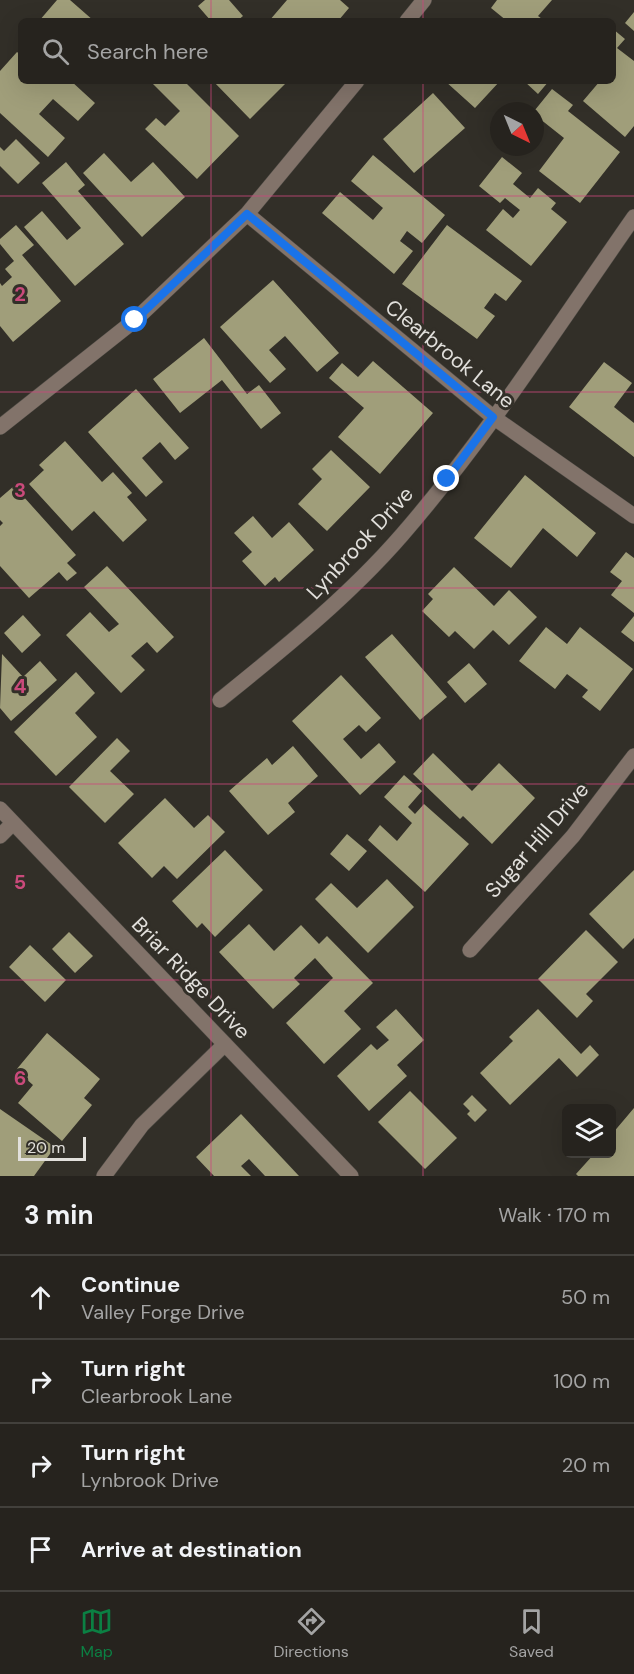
<!DOCTYPE html>
<meta charset="utf-8">
<style>
:root{--surface:#26231e;--page:#2e2b27;--text:#f1f3f6;--muted:#a4a4a4;--line:#42403c;--accent:#0b8043}
body{margin:0;font-family:"DM Sans",sans-serif;background:var(--page);color:var(--text)}
.controls{position:absolute;right:18px;bottom:18px;display:grid;overflow:hidden;border-radius:9px;box-shadow:0 6px 24px #0002}
.controls button{width:54px;height:54px;display:grid;place-items:center;padding:0;border:0;border-bottom:2px solid var(--line);background:var(--surface);color:var(--text);font:30px sans-serif}
.compass{position:absolute;left:490px;top:102px;width:54px;height:54px;border-radius:50%;background:var(--surface);box-shadow:0 6px 24px #0002;rotate:137deg}
.scale{position:absolute;left:18px;bottom:15px;width:68px;box-sizing:border-box;padding-left:6px;border:3px solid #e2e0dc;border-top:0;font-size:16px;line-height:21px;white-space:nowrap;color:#e2e0dc;-webkit-text-stroke:4px #322f28;paint-order:stroke}
.stop{position:absolute;width:18px;height:18px;margin:-14px;border:4px solid #1a73e8;border-radius:50%;background:#fff}
.stop.end{background:#1a73e8;border-color:#fff;box-shadow:0 2px 6px #0008}
.list{margin:0;padding:0;list-style:none}
h2{display:flex;justify-content:space-between;align-items:center;height:78px;margin:0;padding:0 24px;font-size:26px}
h2 small{font-size:20px;font-weight:400;color:var(--muted)}
.list li{display:grid;grid-template-columns:39px 1fr auto;gap:18px;align-items:center;box-sizing:border-box;height:84px;padding:0 24px;border-top:2px solid var(--line)}
.list b{display:block;font-size:22px;white-space:nowrap}
.list p{margin:0;font-size:20px;white-space:nowrap;color:var(--muted)}
.list em{font-size:20px;font-style:normal;color:var(--muted)}
.icon{flex:none;width:33px;height:33px;fill:none;stroke:currentColor;stroke-width:2;stroke-linecap:round;stroke-linejoin:round}
.map{position:relative;flex:none;width:634px;height:1176px;overflow:hidden}
.search{position:absolute;background:var(--surface);box-shadow:0 6px 24px #0002;left:18px;right:18px;top:18px;height:66px;display:flex;align-items:center;gap:15px;box-sizing:border-box;padding:0 21px;border-radius:9px;color:var(--muted);font-size:22px}
.sheet{height:414px;background:var(--surface)}
nav{display:flex;justify-content:space-around;align-items:center;box-sizing:border-box;height:84px;border-top:2px solid var(--line);background:var(--surface);font-size:16px;color:var(--muted)}
nav a{display:grid;justify-items:center;gap:3px}
nav .on{color:var(--accent)}
.map>svg:first-child{display:block}
</style>
<div class="map">
<svg width="634" height="1176" viewBox="0 0 634 1176">
<rect width="100%" height="100%" fill="#322f28"/>
<path fill="#a09e7a" d="M57 0H70L94 21H39Z
M205 0H229L243 16 237 21H211L198 6Z
M287 0H340L349 8 338 21H269Z
M497 0H552L538 16 545 21H507L491 8Z
M634 12V31L625 23Z
M613 29 625 39 617 48 634 61V126L625 137 583 101 600 81H613Z
M17 52 21 55V81H71L95 103 78 121 53 99 39 114 65 138 48 157 0 113V71Z
M150 81H184L239 136 197 179 145 129 156 118 165 126 180 111Z
M213 81H288L250 119Z
M445 81H500L475 108Z
M524 81H549L538 94Z
M552 89 573 105 568 111 620 152 580 203 539 171 564 138 535 115V110Z
M433 93 465 128 414 173 383 139Z
M16 139 40 163 18 184 0 166V147L4 151Z
M104 153 131 182 153 162 185 197 142 237 83 173Z
M373 155 445 215 422 243 407 231 400 241 413 251 394 274 322 213 340 192 373 220 383 208 351 181Z
M502 157 522 173 513 184 530 198 538 188 556 203 551 209 567 222 531 266 486 230 503 209 513 218 520 210 505 198 500 203 479 186Z
M66 162 85 185 78 191 124 244 75 286 24 227 42 211 67 240 81 228 42 183Z
M16 225 34 245 22 255 61 301 13 342 0 326V283L2 286 12 277 5 269 14 261 0 244V239Z
M447 225 522 281 506 301 495 293 484 308 495 316 477 339 402 284Z
M273 280 339 353 317 372 285 336 269 350 286 369 270 383 220 327Z
M204 338 247 394 259 385 281 413 261 429 222 380 180 413 153 379Z
M373 361 433 413 380 474 338 437 364 408 329 378 342 363 358 377Z
M604 362 632 383 614 407 634 423V457L569 407Z
M136 389 189 448 175 460 160 442 142 458 163 482 146 497 88 432Z
M65 441 102 482 113 472 132 493 127 497 147 520 123 542 94 511 72 531 29 484 44 470 39 465Z
M331 450 370 487 327 531 298 504 322 479 312 469Z
M525 475 596 533 577 557 543 528 511 568 474 538Z
M14 486 76 555 67 563 77 573 67 581 59 572 29 598 0 566V526L3 523 0 520V498Z
M253 516 272 538 289 522 314 550 279 582 275 577 265 586 242 561 252 552 234 533Z
M626 552 634 558V613L611 595 622 581 610 572Z
M107 566 174 637 157 653 147 642 131 656 145 670 121 693 66 635 90 612 109 632 119 624 84 587Z
M454 567 494 606 509 590 537 617 509 645 493 630 474 649 455 631 449 637 422 611 433 599 428 594Z
M23 615 41 635 22 653 4 633Z
M634 616V642L621 632Z
M546 627 567 644 580 627 633 669 600 711 582 697 588 690 567 674 555 689 519 661Z
M392 634 447 697 420 720 365 657Z
M2 654 23 677 40 661 57 680 11 721 0 708Z
M469 663 487 684 465 703 447 682Z
M76 672 95 693 75 713 97 737 56 776 14 732Z
M341 675 381 718 366 732 359 725 343 739 361 759 379 743 396 762 360 795 292 721Z
M117 738 130 751 110 771 134 794 105 823 69 787Z
M293 746 318 776 288 803 295 812 268 835 229 791 267 758 272 765Z
M433 753 472 791 499 763 535 798 492 844 463 816 460 819 413 774Z
M404 775 422 791 408 807 415 814 424 804 469 844 425 892 368 840 380 825 397 841 412 823 384 797Z
M165 798 194 828 208 815 225 832 177 879 164 866 152 878 118 843Z
M347 834 367 851 349 871 330 854Z
M225 850 263 890 215 937 202 923 197 928 172 901Z
M634 870V938L623 949 589 914Z
M387 879 414 907 368 953 315 899 331 883 357 908Z
M249 924 274 951 301 925 319 944 327 936 373 983 344 1011 361 1029 324 1064 286 1023 333 978 315 958 294 978 300 984 273 1009 219 952Z
M586 930 618 962 586 994 593 1001 577 1018 538 979Z
M69 932 93 956 75 973 52 949Z
M30 945 66 980 45 1002 9 967Z
M396 1009 424 1040 397 1065 407 1076 369 1111 337 1076 371 1044 377 1050 389 1040 376 1027Z
M538 1009 581 1054 590 1045 599 1055 577 1077 559 1058 510 1105 480 1073 513 1041 509 1037Z
M47 1033 100 1079 84 1098 92 1105 62 1141 18 1103 33 1085 16 1070Z
M410 1091 457 1138 425 1169 378 1122Z
M472 1095 487 1110 475 1122 467 1114 470 1111 463 1104Z
M634 1108V1176H578L576 1174 594 1154H612V1134Z
M0 1109 55 1147 34 1176H0Z
M241 1114 299 1176H265L249 1159 241 1166 251 1176H214L196 1157Z"/>
<g fill="none" stroke-linecap="round" stroke-linejoin="round">
<g stroke="#4e4b45" stroke-width="16">
<path id="minor" d="M407 21 424 0
M247 214 493 417 634 516
M0 427 135 320 247 214 357 81
M220 700C283 649 347 598 401 536 487 437 559 324 634 217
M0 809 351 1176
M0 836 13 823
M470 950 573 836 634 756
M104 1176 142 1125 225 1044"/>
</g>
<use href="#minor" stroke="#82736a" stroke-width="15"/>
</g>
<g fill="none" stroke-linecap="round" stroke-linejoin="round">
<path stroke="#1a73e8" stroke-width="8" d="M135 320 247 214 493 417 447 479"/>
</g>
<path fill="none" stroke="#ca4a7b" stroke-width="1.5" stroke-opacity="0.55" d="M211 0V21M423 0V21M211 81V1176M423 81V1176M0 196H634M0 392H634M0 588H634M0 784H634M0 980H634"/>
<g text-anchor="middle" stroke-width="6" stroke-linejoin="round" paint-order="stroke">
<g font-size="21" fill="#e2e0dc" stroke="#322f28">
<text transform="translate(450 354) rotate(39)" y="7">Clearbrook Lane</text>
<text transform="translate(360 543) rotate(-47)" y="7">Lynbrook Drive</text>
<text transform="translate(537 840) rotate(-49)" y="7">Sugar Hill Drive</text>
<text transform="translate(191 978) rotate(46)" y="7">Briar Ridge Drive</text>
</g>
</g>
<g font-size="20" text-anchor="middle" font-weight="bold" fill="#ca4a7b" stroke="#322f28" stroke-width="6" stroke-linejoin="round" paint-order="stroke">
<text x="20" y="301">2</text>
<text x="20" y="497">3</text>
<text x="20" y="693">4</text>
<text x="20" y="889">5</text>
<text x="20" y="1085">6</text>
</g>
</svg>
<div class="controls">
<button><svg class="icon" aria-label="layers" viewBox="0 0 24 24"><path d="M12 4l9 5-9 5-9-5zM3 14l9 5 9-5"/></svg></button>
</div>
<svg class="compass" viewBox="-18 -18 36 36"><path d="M0-13l5 13h-10z" fill="#e53935"/><path d="M0 13l5-13h-10z" fill="#a4a4a4"/></svg>
<div class="scale">20 m</div>
<div class="stop" style="left:135px;top:320px"></div>
<div class="stop end" style="left:447px;top:479px"></div>
<div class="search"><svg class="icon" aria-label="search" viewBox="0 0 24 24"><circle cx="10" cy="10" r="6"/><path d="M15 15l6 6"/></svg>Search here</div>
</div>
<section class="sheet">
<h2>3 min<small>Walk · 170 m</small></h2>
<ul class="list">
<li><svg class="icon" aria-label="ahead" viewBox="0 0 24 24"><path d="M12 20V5M6 11l6-6 6 6"/></svg><div><b>Continue</b><p>Valley Forge Drive</p></div><em>50 m</em></li>
<li><svg class="icon" aria-label="right" viewBox="0 0 24 24"><path d="M7 20v-9h11M14 6l5 5-5 5"/></svg><div><b>Turn right</b><p>Clearbrook Lane</p></div><em>100 m</em></li>
<li><svg class="icon" aria-label="right" viewBox="0 0 24 24"><path d="M7 20v-9h11M14 6l5 5-5 5"/></svg><div><b>Turn right</b><p>Lynbrook Drive</p></div><em>20 m</em></li>
<li><svg class="icon" aria-label="arrive" viewBox="0 0 24 24"><path d="M6 21V4h12l-3 4 3 4H6"/></svg><div><b>Arrive at destination</b></div></li>
</ul>
</section>
<nav>
<a class="on"><svg class="icon" aria-label="map" viewBox="0 0 24 24"><path d="M3 6l6-2 6 2 6-2v14l-6 2-6-2-6 2zM9 4v14M15 6v14"/></svg>Map</a>
<a><svg class="icon" aria-label="directions" viewBox="0 0 24 24"><path d="M12 3l9 9-9 9-9-9zM9 14v-3h6M13 9l2 2-2 2"/></svg>Directions</a>
<a><svg class="icon" aria-label="saved" viewBox="0 0 24 24"><path d="M7 4h10v16l-5-4-5 4z"/></svg>Saved</a>
</nav>
